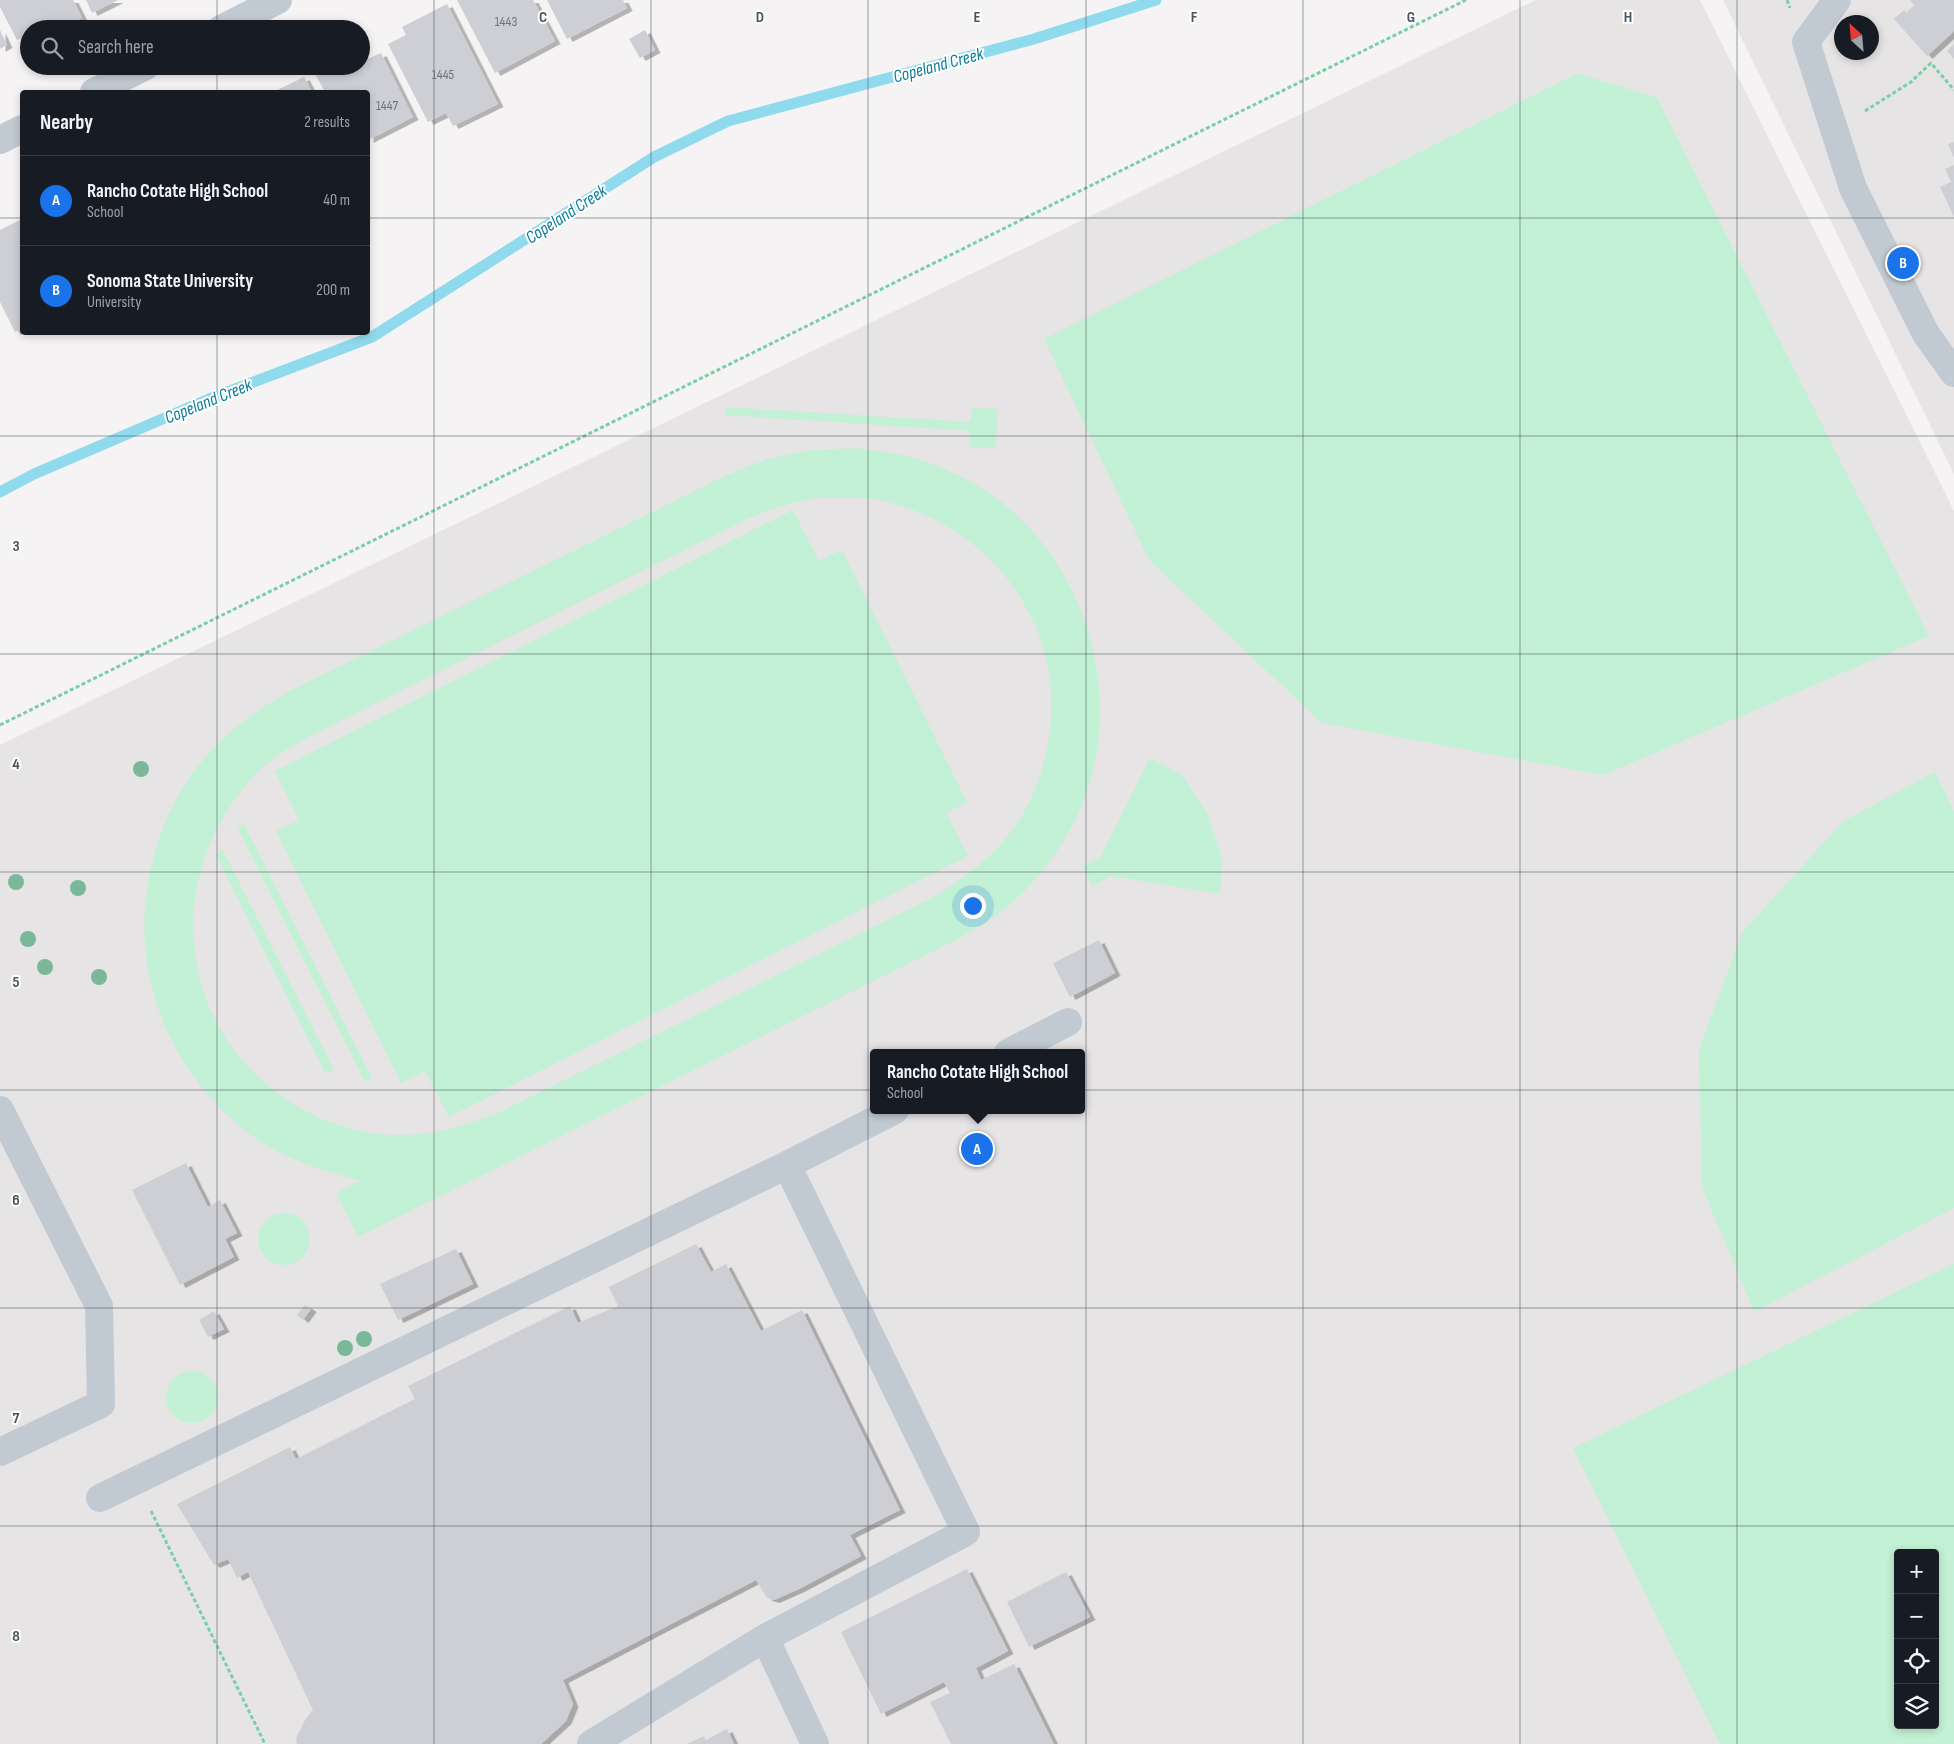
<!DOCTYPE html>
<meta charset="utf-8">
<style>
:root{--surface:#171b24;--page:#242831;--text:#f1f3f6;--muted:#9ea1a6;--line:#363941;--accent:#1a73e8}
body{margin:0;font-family:"Sofia Sans Condensed",sans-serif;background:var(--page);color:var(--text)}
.controls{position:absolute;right:15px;bottom:15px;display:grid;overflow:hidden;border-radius:5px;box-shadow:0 2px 8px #0003}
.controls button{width:45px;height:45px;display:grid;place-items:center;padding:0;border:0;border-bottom:1px solid var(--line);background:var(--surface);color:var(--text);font:25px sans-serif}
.compass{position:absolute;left:1834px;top:15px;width:45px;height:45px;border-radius:50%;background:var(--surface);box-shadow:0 2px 8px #0003;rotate:334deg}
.you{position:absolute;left:972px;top:905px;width:18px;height:18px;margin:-12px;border:4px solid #fff;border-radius:50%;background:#1a73e8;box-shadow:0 0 0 8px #1a73e833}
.badge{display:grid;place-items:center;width:32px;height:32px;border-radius:50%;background:var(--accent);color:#fff;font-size:16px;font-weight:700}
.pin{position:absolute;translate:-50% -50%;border:2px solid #fff;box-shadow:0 1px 5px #0006}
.popup{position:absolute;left:870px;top:1049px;width:215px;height:65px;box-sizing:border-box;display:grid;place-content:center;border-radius:5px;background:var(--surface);filter:drop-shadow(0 1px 4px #0005);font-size:16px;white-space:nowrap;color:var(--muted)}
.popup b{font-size:19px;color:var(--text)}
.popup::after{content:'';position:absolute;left:50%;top:100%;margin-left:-10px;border:10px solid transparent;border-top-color:var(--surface)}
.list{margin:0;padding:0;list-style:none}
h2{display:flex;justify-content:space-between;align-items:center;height:65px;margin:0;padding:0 20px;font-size:21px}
h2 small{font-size:16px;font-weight:400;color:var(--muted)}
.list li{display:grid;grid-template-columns:32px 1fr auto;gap:15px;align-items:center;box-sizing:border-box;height:90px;padding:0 20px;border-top:1px solid var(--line)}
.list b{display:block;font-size:19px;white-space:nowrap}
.list p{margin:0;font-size:16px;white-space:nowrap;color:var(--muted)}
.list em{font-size:16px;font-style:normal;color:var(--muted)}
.icon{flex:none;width:28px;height:28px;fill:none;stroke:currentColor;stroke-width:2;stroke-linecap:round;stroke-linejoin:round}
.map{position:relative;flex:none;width:1954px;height:1744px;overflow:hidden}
.search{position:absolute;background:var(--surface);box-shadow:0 2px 8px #0003;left:20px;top:20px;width:350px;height:55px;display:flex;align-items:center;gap:12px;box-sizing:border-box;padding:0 18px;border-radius:28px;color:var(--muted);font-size:19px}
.panel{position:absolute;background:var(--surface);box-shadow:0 2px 8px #0003;left:20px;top:90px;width:350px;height:245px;border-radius:5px}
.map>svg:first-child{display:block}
</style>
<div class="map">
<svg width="1954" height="1744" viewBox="0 0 1954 1744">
<defs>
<filter id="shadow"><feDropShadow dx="5.5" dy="3" stdDeviation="0" flood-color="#0004"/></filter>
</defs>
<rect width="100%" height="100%" fill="#f5f3f3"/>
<path fill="#e6e4e5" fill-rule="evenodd" d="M1536 0H1700L1954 511V1744H0V745ZM873 1053H1081V1110H873ZM1898 1553H1935V1725H1898Z
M1723 0H1954V474ZM1842 22H1872V52H1842Z"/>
<path fill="#c3f1d5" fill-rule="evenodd" d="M1578 73 1657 98 1929 636 1603 775 1322 723 1149 560 1044 339Z
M725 407 971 422 972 408 998 409 996 448 970 447V431L725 415Z
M857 448C871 451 887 451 902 455 930 461 960 475 985 490 1101 567 1137 736 1057 851 1041 875 1019 899 995 916 983 925 969 932 956 940L358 1237 336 1193 361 1181C321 1170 280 1158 247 1132 164 1066 126 963 153 860 161 828 175 795 196 769 222 735 252 713 288 692L725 476 767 459 812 450ZM817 498C842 498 868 496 892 503 997 533 1065 628 1049 738 1044 768 1034 799 1016 825 993 857 967 876 934 897L498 1113C467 1125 437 1134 403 1135 365 1136 327 1124 295 1105 176 1033 160 875 255 775 270 759 291 747 310 736L747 519 781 506Z
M793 510 819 561 842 550 967 802 946 813 968 856 449 1117 425 1071 401 1083 276 831 299 820 275 771Z
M1150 758 1183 776 1207 813 1222 858 1220 894 1111 876 1092 886 1083 867 1101 856Z
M1935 772 1954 811V1208L1754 1312 1702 1187 1699 1049 1742 933 1842 822Z
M244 824 372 1078 365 1082 237 827Z
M223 850 334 1070 326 1074 216 855Z
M258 1239a26 26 0 1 1 52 0a26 26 0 1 1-52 0Z
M1954 1264V1744H1720L1573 1448ZM1898 1553H1935V1725H1898Z
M166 1397a26 26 0 1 1 52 0a26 26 0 1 1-52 0Z"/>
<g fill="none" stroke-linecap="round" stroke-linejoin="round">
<path stroke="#90daee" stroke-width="11" d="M0 492 34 474 209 399 372 337 654 157 728 121 1034 39 1156 0"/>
</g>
<path fill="#cdcfd5" filter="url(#shadow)" d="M0 0H73L82 18 60 29 42 27 29 29V34L17 40 0 7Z
M86 0H118L92 13Z
M457 0H533L555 41 495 73Z
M547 0H623L627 8 567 39Z
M1910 0H1954V31L1927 56 1894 19 1904 10 1906 13 1914 5Z
M447 4 498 104 453 126 446 113 428 122 388 44 406 35 402 27Z
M0 30 7 45 0 49Z
M645 30 655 50 640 58 629 39Z
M1954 44V59L1947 51Z
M361 52 365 60 381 53 413 117 368 140V92H325L314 72 325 66H361Z
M304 77 312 92H273Z
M1954 142V158L1948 144Z
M1954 165V217L1940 187 1951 182 1945 169Z
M22 219V328L15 332 0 302V230Z
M1099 940 1115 973 1070 997 1053 963Z
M186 1163 208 1207 220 1200 237 1233 225 1239 234 1257 180 1285 132 1190Z
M696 1244 711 1272 726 1264 761 1331 802 1310 900 1510 850 1535 861 1556 799 1589 774 1600 767 1598 756 1580 563 1680 573 1704 566 1721 541 1744H297L296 1738 305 1720 313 1710 248 1572 237 1578 228 1559 214 1565 177 1504 290 1447 296 1459 415 1399 408 1386 570 1306 578 1323 618 1306 609 1287Z
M456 1249 473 1284 398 1320 380 1284Z
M305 1305 311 1309 303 1320 297 1315Z
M214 1311 224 1329 208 1337 199 1320Z
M967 1569 1008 1651 976 1668 981 1680 1014 1664 1054 1744H951L930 1702 950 1693 944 1682 881 1714 841 1632Z
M1066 1572 1090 1617 1029 1647 1007 1602Z
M727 1729 734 1744H687L704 1736 706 1740Z"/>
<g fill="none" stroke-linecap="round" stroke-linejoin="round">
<path stroke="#7ad0a6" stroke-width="3" stroke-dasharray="4 2.5" stroke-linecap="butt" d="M1787 0 1790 8
M1865 111 1911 82 1931 63 1954 90
M0 725 1466 0
M151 1511 265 1744"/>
<path stroke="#c1cad2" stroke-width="28" d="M1837 0 1806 42 1853 188 1926 334 1954 373
M221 29 278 0
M94 92 146 66
M0 140 22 129
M1008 1053 1068 1022
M0 1110 99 1306 101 1404 0 1452
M787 1165 895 1110
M100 1498 787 1165 966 1532 765 1638 591 1744
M765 1638 815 1744"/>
</g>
<g fill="#7bb799">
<circle cx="141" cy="769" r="8"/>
<circle cx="16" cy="882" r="8"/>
<circle cx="78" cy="888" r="8"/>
<circle cx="28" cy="939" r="8"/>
<circle cx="45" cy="967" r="8"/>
<circle cx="99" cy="977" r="8"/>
<circle cx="364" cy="1339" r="8"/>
<circle cx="345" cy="1348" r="8"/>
</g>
<path fill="none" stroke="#4a5661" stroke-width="1" stroke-opacity="0.55" d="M217 0V29M434 0V1744M651 0V1744M868 0V1744M1086 0V1744M1303 0V1744M1520 0V1744M1737 0V1744M217 66V92M0 218H22M368 218H1954M217 332V1744M0 436H1954M0 654H1954M0 872H1954M0 1090H1954M0 1308H1954M0 1526H1954"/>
<g text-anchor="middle" stroke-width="4" stroke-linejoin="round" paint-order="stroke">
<g font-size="14" fill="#6b747e">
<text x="506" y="26">1443</text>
<text x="443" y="79">1445</text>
<text x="387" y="110">1447</text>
</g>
<g font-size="18" font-style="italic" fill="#0c7c9b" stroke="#fff">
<text transform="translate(938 65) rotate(-15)" y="6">Copeland Creek</text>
<text transform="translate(566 214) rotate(-33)" y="6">Copeland Creek</text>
<text transform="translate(208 401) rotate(-22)" y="6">Copeland Creek</text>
</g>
</g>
<g font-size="16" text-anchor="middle" font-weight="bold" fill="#4a5661" stroke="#fff" stroke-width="4" stroke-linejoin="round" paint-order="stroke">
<text x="543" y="22">C</text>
<text x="760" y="22">D</text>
<text x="977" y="22">E</text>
<text x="1194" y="22">F</text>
<text x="1411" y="22">G</text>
<text x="1628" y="22">H</text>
<text x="16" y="551">3</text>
<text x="16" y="769">4</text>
<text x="16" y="987">5</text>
<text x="16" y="1205">6</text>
<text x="16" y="1423">7</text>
<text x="16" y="1641">8</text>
</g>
</svg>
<div class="controls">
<button>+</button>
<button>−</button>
<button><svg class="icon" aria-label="locate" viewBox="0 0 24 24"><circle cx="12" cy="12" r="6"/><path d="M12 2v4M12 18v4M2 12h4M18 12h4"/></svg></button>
<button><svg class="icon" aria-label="layers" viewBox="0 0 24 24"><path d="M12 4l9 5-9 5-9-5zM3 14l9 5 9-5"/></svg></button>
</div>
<svg class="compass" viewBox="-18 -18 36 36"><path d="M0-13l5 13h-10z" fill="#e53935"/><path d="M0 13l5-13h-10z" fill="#9ea1a6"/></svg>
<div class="you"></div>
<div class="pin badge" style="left:977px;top:1149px">A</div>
<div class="popup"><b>Rancho Cotate High School</b>School</div>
<div class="pin badge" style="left:1903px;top:263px">B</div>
<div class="search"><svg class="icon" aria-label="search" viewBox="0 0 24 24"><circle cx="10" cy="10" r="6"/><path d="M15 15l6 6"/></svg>Search here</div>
<section class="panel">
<h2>Nearby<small>2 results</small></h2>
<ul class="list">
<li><span class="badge">A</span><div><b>Rancho Cotate High School</b><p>School</p></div><em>40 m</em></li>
<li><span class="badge">B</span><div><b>Sonoma State University</b><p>University</p></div><em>200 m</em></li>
</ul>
</section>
</div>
